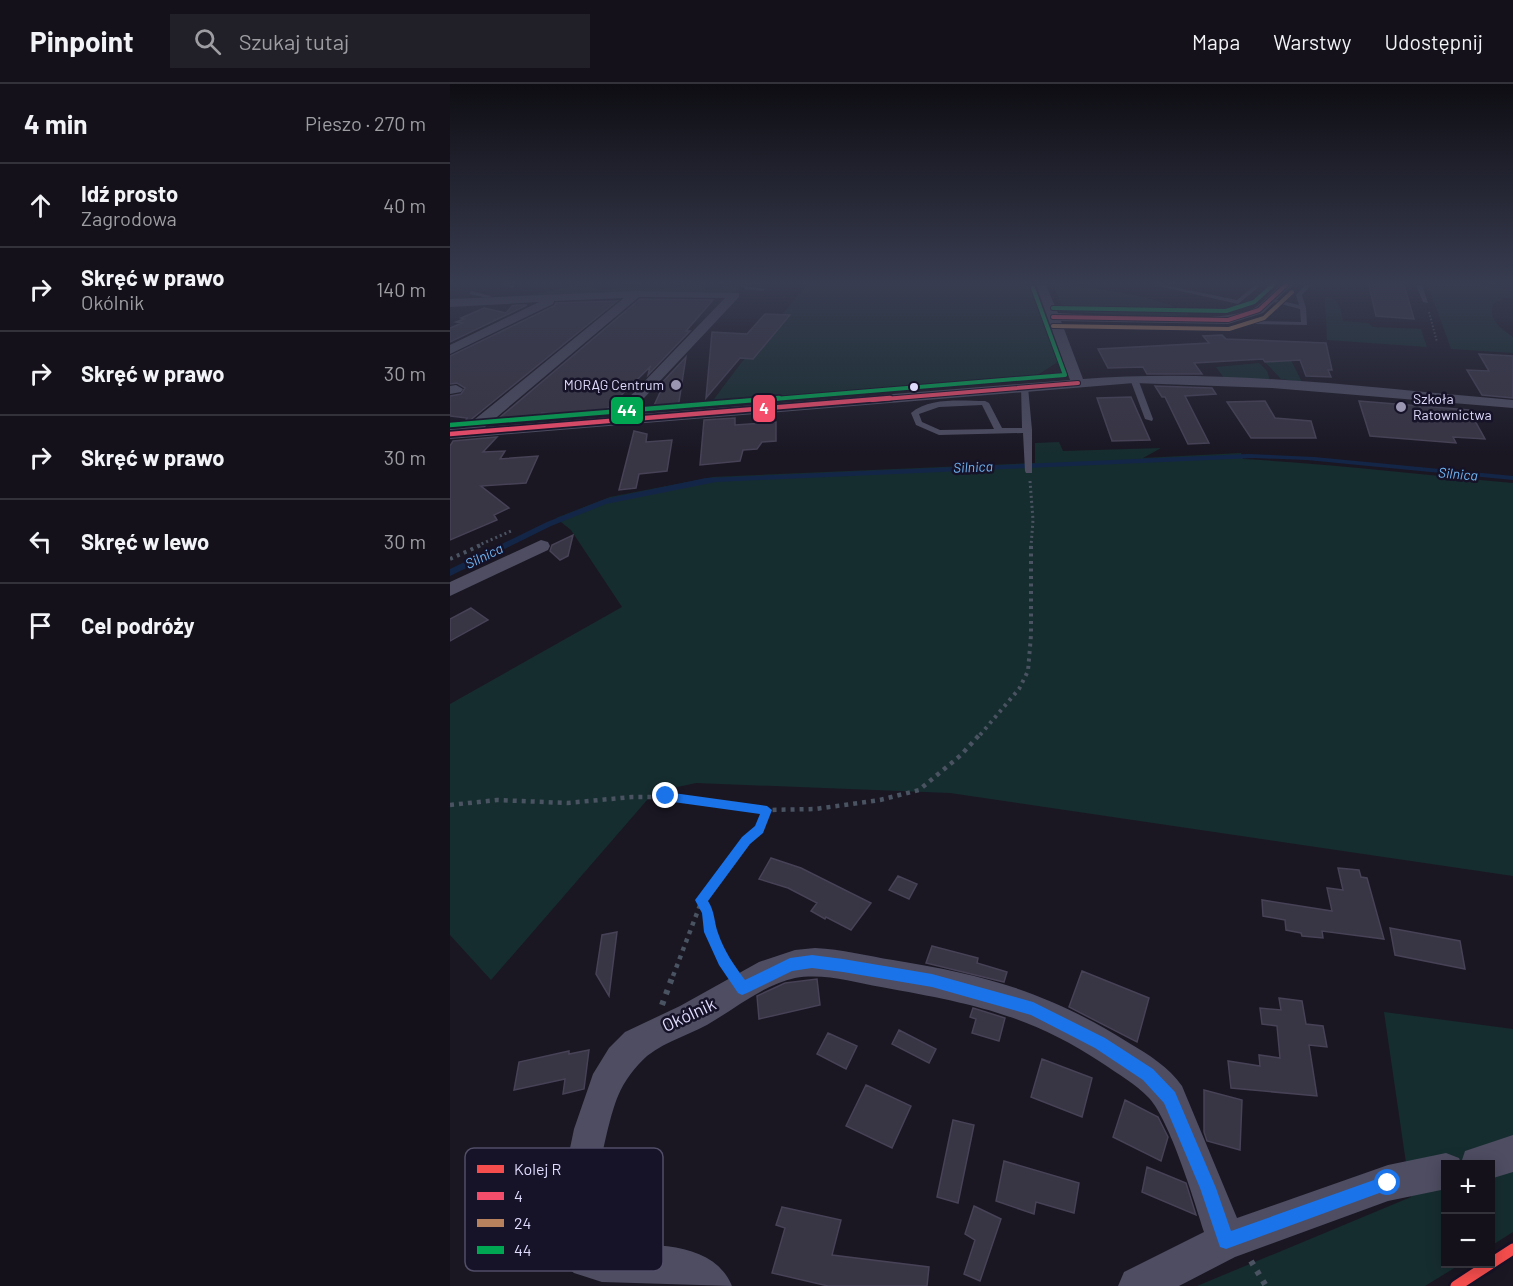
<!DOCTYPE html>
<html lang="pl">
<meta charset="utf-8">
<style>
:root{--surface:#14111a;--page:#211f27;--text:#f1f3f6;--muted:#9d9da2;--line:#333139}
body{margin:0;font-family:Barlow,sans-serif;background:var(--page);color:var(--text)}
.controls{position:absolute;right:18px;bottom:18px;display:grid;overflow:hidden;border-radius:0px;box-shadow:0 3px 15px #0003}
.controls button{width:54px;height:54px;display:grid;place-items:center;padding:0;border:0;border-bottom:2px solid var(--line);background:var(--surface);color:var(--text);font:30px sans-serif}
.stop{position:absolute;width:18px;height:18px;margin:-14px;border:4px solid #1a73e8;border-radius:50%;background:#fff}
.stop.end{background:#1a73e8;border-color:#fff;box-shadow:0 2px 6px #0008}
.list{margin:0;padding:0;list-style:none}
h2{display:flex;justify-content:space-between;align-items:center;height:78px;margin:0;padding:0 24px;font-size:26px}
h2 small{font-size:20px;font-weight:400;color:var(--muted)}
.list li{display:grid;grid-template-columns:39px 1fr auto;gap:18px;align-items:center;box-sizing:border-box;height:84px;padding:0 24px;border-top:2px solid var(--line)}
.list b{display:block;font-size:22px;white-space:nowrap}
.list p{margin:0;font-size:20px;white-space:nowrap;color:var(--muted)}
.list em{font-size:20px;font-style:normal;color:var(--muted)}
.icon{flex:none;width:33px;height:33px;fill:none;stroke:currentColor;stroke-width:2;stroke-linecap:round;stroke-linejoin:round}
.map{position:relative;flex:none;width:1063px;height:1202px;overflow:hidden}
header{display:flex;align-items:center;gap:36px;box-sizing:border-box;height:84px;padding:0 30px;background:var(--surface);border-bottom:2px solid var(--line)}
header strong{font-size:28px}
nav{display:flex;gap:33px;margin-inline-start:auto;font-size:21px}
.search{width:420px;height:54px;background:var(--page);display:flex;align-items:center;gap:15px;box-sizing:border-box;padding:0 21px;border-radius:0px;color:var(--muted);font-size:22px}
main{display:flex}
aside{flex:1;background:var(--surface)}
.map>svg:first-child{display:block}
</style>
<header>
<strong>Pinpoint</strong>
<div class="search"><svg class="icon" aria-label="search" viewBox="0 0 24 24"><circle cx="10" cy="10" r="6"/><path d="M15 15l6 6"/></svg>Szukaj tutaj</div>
<nav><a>Mapa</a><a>Warstwy</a><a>Udostępnij</a></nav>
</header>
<main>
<aside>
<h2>4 min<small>Pieszo · 270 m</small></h2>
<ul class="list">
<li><svg class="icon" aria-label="ahead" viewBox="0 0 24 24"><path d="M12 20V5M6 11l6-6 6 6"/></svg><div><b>Idź prosto</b><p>Zagrodowa</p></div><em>40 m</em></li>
<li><svg class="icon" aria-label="right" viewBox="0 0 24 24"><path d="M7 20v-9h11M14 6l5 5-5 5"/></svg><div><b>Skręć w prawo</b><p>Okólnik</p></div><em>140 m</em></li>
<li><svg class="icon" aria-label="right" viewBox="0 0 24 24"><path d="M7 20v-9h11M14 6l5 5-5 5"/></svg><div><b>Skręć w prawo</b></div><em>30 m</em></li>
<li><svg class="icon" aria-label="right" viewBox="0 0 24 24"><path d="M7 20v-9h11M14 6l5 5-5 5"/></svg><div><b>Skręć w prawo</b></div><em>30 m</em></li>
<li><svg class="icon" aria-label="left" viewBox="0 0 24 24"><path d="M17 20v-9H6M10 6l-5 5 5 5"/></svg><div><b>Skręć w lewo</b></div><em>30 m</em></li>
<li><svg class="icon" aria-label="arrive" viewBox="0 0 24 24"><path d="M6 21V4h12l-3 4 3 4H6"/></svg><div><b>Cel podróży</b></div></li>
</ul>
</aside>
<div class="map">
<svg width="1063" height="1202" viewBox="0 0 1063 1202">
<rect width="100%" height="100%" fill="#1a1723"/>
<path fill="#162d2f" d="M129 201 154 206 180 203 213 205 248 201 256 206 292 201 283 209 195 207 75 212Z
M357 201H582L609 277 580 296 258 323 291 279Z
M604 201C633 201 717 213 739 231L714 233 619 228 613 225Z
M978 201H1026L1063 206V214H1054L1043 220C1038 237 1051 244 1063 253V269L1001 265Z
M875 213C891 216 890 223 893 237L918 239 923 243 971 245 977 263 877 256Z
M841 276 852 298 831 295 815 278Z
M809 279 817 287 820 296 774 294 766 283Z
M609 358 613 367 711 364 693 374 791 369 793 375C883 380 973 391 1063 399V792L500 709 246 699 204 708 41 896 0 851V620L172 523 121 446 106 434 160 413 263 393 585 379V359Z
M934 928 1063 945V1148L1041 1162 1040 1080H996V1180H1011L975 1202H747L961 1113Z"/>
<path fill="#142647" d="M798 370 864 373 1063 392V396L857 376 804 374 266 398 156 420 101 442 0 492V485L97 438 155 415 256 394Z"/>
<path fill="#383544" stroke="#474256" stroke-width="1.5" d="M919 201H954L964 235 926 232Z
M190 215 263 216 236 247H240L198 291 200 283 151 331 130 333 92 329 84 336 66 334 62 339 42 340Z
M167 217 13 342 17 334 0 332V312L11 310 15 304 7 299 0 300V272L104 222 106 219Z
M67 221H77L0 258V244L12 239 6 238 14 235 11 234 34 224 56 229 62 222Z
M315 230 340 231 303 275 290 274 256 314 262 248 297 250Z
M772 251 776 255 876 259 882 286H878L881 293 856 292 850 276 815 278 813 275 744 279 752 290H697L693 283 658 284 648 265 759 259 753 252Z
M1029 270 1063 272V314L1032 311 1017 286 1039 287Z
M236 273 228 324 202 326 212 304H207Z
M705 302 762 304 766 310 735 312 759 359 738 360 715 313H712Z
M681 313 700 356 662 357 647 314Z
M815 317 825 334 861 337 866 354H801L777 318Z
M909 317 1019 326 1035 355 1003 353 1006 359 920 352Z
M285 334V341L326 338V357L312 358 307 365 293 366 290 377 250 381 254 336Z
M184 347 197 350 196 358 222 356 217 387 189 390 186 404 169 406Z
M47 353 33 368 55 367 50 375 88 372 76 399 31 402 59 424 44 431 47 436 0 456V362L3 357Z
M123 451 118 472 110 476 100 467 102 461Z
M21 524 38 536 0 557V535Z
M321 774 351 784 421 819 401 846 376 833 375 835 361 827 367 819 338 804 309 795Z
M888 784 909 786 911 793 917 794 934 855 872 847 873 854 852 852 851 849 836 846 835 836 813 832 812 816 882 827 877 804 893 806Z
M448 792 467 800 459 815 439 806Z
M940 844 1010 857 1015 885 945 871Z
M167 848 159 912 146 890 152 851Z
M482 862 528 874 527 879 557 888 554 898 476 879Z
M632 887 699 914 687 958 619 923Z
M367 895 370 921 309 935 307 912 335 899Z
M829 914 852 917 856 940 873 942 877 963 859 961 867 1012 781 1004 778 977 810 982 809 971 830 974 827 942 812 940 810 924 831 926Z
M523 924 555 934 549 957 522 949 526 935 520 933Z
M449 946 486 965 479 979 442 960Z
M378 949 407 962 396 985 367 970Z
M139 966 134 1005 113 1010 115 995 64 1006 69 978 119 967V970Z
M592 975 642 994 632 1033 581 1013Z
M416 1001 461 1022 442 1064 396 1042Z
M754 1006 792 1016 790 1066 757 1057 754 1048Z
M675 1016 708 1033 718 1053 711 1077 663 1053Z
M503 1036 524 1041 508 1119 487 1113Z
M554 1077 629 1099 624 1129 586 1118 584 1130 546 1117Z
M697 1083 736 1099 746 1131 692 1108Z
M524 1122 551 1135 530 1197 514 1190 525 1156 515 1150Z
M332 1123 391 1136 382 1171 479 1183 477 1202H378L322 1189 335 1144 326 1141Z"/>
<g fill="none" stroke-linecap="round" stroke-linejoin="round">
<path stroke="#495361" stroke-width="2" stroke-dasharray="1.5 2" stroke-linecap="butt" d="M979 228 987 258"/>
<path stroke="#495361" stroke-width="3" stroke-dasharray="2 3" stroke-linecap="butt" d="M580 397 583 436 581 462
M27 462 61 447"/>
<path stroke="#495361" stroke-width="4" stroke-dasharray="3 4.5" stroke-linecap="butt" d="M0 475 31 461
M530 651 569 605 578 587 581 551V461"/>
<path stroke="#495361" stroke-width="4.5" stroke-dasharray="4 5" stroke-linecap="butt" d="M0 721 47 716 117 719 182 713H216L317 726 365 725 430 716 469 706 511 671 531 649
M252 816 258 828 260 848 280 886
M223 892 252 816 296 756 309 746 317 726"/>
<path stroke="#495361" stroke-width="6" stroke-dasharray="4.5 7" stroke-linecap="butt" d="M212 921 223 891
M801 1177 816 1202"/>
<path fill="#4e4d62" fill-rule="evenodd" d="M55 201H64L65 202 62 204Z
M704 201H714L787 216 805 201H811L788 220Z
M855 201H861L852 211 856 224 857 241 803 240 802 239 805 237 851 238 850 225 816 216 819 214 849 221 846 211Z
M966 201H972L978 219 973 218Z
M293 202 316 205 313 207 295 205Z
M21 207 41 212 38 214 19 210Z
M681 293 688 295 703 335 702 337 695 335 680 295Z
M571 301 578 303 582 346V389H576L575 387 573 349 489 351 466 341 461 329C480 313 512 317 535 317L539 319 552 344H572ZM532 321 544 345 490 346 472 338 469 330 489 323Z"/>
<path fill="#4e4d62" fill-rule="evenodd" d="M586 201H596L608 229C648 231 776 242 806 223 814 217 822 208 830 201H842L813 229 778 240 611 237 633 295C776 284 921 304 1063 316V324L822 304 684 299 0 355V345L14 344 174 214 104 217 103 220 0 270V261L89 218 0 223V215L186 207 289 209V213L178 331 620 296ZM189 213 275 214 160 333 35 343Z
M6 301 13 305 11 308 0 310V302Z
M91 456 98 458 100 462 98 466 0 512V498Z
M365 864C392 865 417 872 443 876 536 891 598 908 679 959 699 971 719 983 732 1002L787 1134 938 1081 996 1069 1009 1074 1011 1079 1015 1067 1063 1051V1088L1040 1095V1080H996V1105L938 1117 785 1173 729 1202H668L674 1188 754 1148C744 1116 720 1037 699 1014 686 1000 668 990 652 979 576 929 518 919 431 903 403 898 374 889 345 894 316 900 290 921 265 936 244 950 217 956 197 972 185 983 174 997 168 1012 157 1037 139 1129 142 1155L152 1159C196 1162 262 1154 282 1202L152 1198 124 1189 113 1181 105 1160 104 1141 124 1045 143 990 159 964 175 948 230 922 309 878 345 866Z"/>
<g stroke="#161228" stroke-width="6">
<path id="bus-1-far1" d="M603 233 778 236 809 226 836 201
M422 316 628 299"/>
</g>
<g stroke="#161228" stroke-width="8">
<path id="bus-1" d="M0 350 440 314"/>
</g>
<g stroke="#161228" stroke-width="6">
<path id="bus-2" d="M603 242 779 245 814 234 842 208"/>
</g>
<g stroke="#161228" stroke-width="6">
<path id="bus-3-far1" d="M603 224 776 227 804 218 823 201
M311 316 615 291 583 204"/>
</g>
<g stroke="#161228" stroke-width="8">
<path id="bus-3" d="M0 341 329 314"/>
</g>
<use href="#bus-1-far1" stroke="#f44d6c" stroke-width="4"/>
<use href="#bus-1" stroke="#f44d6c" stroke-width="4.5"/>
<use href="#bus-2" stroke="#b6815c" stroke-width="4"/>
<use href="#bus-3-far1" stroke="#00a651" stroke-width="4"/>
<use href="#bus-3" stroke="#00a651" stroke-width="4.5"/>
<g stroke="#161228" stroke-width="16">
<path id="rail-1" d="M1006 1202 1063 1165"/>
</g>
<use href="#rail-1" stroke="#f54d4d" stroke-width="11"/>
</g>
<linearGradient id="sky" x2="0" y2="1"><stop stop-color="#0e0d13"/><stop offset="0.54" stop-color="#383c50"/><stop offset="1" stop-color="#383c50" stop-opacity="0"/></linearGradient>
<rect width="1063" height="369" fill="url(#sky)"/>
<path fill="#1a73e8" d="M216 708 317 722 322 726 313 749 300 760 258 817C265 828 264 838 268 849 274 867 284 881 295 896L340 874 362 871 393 875 482 890 583 918 655 954 703 985 725 1008 766 1104 781 1147 938 1091 943 1093 946 1099 943 1104 776 1165 770 1163 750 1104 714 1019 693 996 645 964 581 931 482 903 393 888 362 884 342 887 297 909 292 911 288 909 269 881 254 848 252 829 245 816 292 753 305 742 310 730 216 717 211 712Z"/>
<g fill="#9a96b1" stroke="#161228" stroke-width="2">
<circle cx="226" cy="301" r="6"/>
<circle cx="951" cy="323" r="6"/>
</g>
<circle fill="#dfdbfd" stroke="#161228" stroke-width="2" cx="464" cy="303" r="5"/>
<g text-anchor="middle" stroke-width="5" stroke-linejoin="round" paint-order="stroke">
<g font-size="14" fill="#dfdbfd" stroke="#161228" text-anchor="end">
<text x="214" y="306">MORĄG Centrum</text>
<text x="963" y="320" text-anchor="start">Szkoła<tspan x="963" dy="16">Ratownictwa</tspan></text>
</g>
<g font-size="14" font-style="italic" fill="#70b6f5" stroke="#161228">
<text transform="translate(523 383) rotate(-2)" y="5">Silnica</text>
<text transform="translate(1008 390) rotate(5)" y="5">Silnica</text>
<text transform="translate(34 472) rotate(-26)" y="5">Silnica</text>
</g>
<g font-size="18" fill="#dfdbfd" stroke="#161228">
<text transform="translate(239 931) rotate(-25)" y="6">Okólnik</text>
</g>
</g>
<rect x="15" y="1064" width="198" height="123" rx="9" fill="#161228" stroke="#524e68" stroke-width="1.5"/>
<rect x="27" y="1081" width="27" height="8" fill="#f54d4d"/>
<rect x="27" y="1108" width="27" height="8" fill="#f44d6c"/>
<rect x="27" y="1135" width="27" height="8" fill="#b6815c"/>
<rect x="27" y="1162" width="27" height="8" fill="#00a651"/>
<g font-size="16" fill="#dfdbfd">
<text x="64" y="1091">Kolej R</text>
<text x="64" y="1118">4</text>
<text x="64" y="1145">24</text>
<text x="64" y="1172">44</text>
</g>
<g stroke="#161228" stroke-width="2">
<rect x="302" y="310" width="24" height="29" rx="6" fill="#f44d6c"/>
<rect x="160" y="312" width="34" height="29" rx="6" fill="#00a651"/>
</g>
<g font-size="16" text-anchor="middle" font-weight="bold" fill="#fff">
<text x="314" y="330">4</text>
<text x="177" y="332">44</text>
</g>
</svg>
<div class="controls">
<button>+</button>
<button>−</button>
</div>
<div class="stop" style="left:938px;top:1099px"></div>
<div class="stop end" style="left:216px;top:712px"></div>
</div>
</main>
